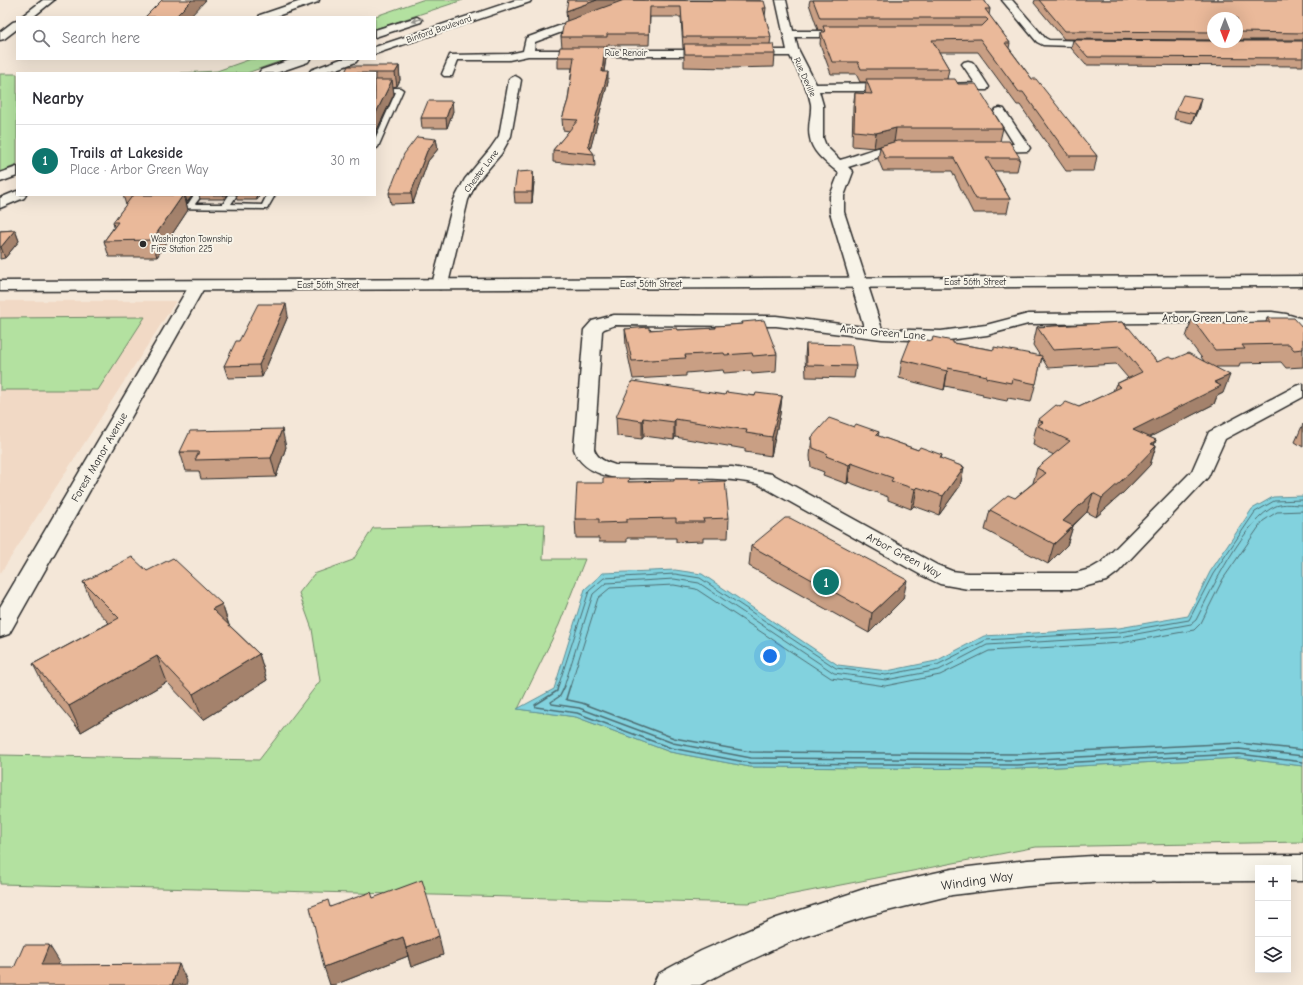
<!DOCTYPE html>
<meta charset="utf-8">
<style>
:root{--surface:#fff;--page:#f7f7f7;--text:#2b2b33;--muted:#7c7c81;--line:#e1e1e2;--accent:#0f766e}
body{margin:0;font-family:"Comic Neue",sans-serif;background:var(--page);color:var(--text)}
.controls{position:absolute;right:12px;bottom:12px;display:grid;overflow:hidden;border-radius:0px;box-shadow:0 4px 16px #0002}
.controls button{width:36px;height:36px;display:grid;place-items:center;padding:0;border:0;border-bottom:1px solid var(--line);background:var(--surface);color:var(--text);font:20px sans-serif}
.compass{position:absolute;left:1207px;top:12px;width:36px;height:36px;border-radius:50%;background:var(--surface);box-shadow:0 4px 16px #0002;rotate:180deg}
.you{position:absolute;left:770px;top:656px;width:14px;height:14px;margin:-10px;border:3px solid #fff;border-radius:50%;background:#1a73e8;box-shadow:0 0 0 6px #1a73e833}
.badge{display:grid;place-items:center;width:26px;height:26px;border-radius:50%;background:var(--accent);color:#fff;font-size:13px;font-weight:700}
.pin{position:absolute;translate:-50% -50%;border:2px solid #fff;box-shadow:0 1px 4px #0006}
.list{margin:0;padding:0;list-style:none}
h2{display:flex;justify-content:space-between;align-items:center;height:52px;margin:0;padding:0 16px;font-size:17px}
h2 small{font-size:13px;font-weight:400;color:var(--muted)}
.list li{display:grid;grid-template-columns:26px 1fr auto;gap:12px;align-items:center;box-sizing:border-box;height:72px;padding:0 16px;border-top:1px solid var(--line)}
.list b{display:block;font-size:15px;white-space:nowrap}
.list p{margin:0;font-size:13px;white-space:nowrap;color:var(--muted)}
.list em{font-size:13px;font-style:normal;color:var(--muted)}
.icon{flex:none;width:22px;height:22px;fill:none;stroke:currentColor;stroke-width:2;stroke-linecap:round;stroke-linejoin:round}
.map{position:relative;flex:none;width:1303px;height:985px;overflow:hidden}
.search{position:absolute;background:var(--surface);box-shadow:0 4px 16px #0002;left:16px;top:16px;width:360px;height:44px;display:flex;align-items:center;gap:10px;box-sizing:border-box;padding:0 14px;border-radius:0px;color:var(--muted);font-size:15px}
.panel{position:absolute;background:var(--surface);box-shadow:0 4px 16px #0002;left:16px;top:72px;width:360px;height:124px;border-radius:0px}
.map>svg:first-child{display:block}
</style>
<div class="map">
<svg width="1303" height="985" viewBox="0 0 1303 985">
<rect width="100%" height="100%" fill="#f4e7d8"/>
<filter id="ink" filterUnits="userSpaceOnUse"><feTurbulence type="fractalNoise" baseFrequency=".025" numOctaves="2"/><feDisplacementMap in="SourceGraphic" scale="8" xChannelSelector="R" yChannelSelector="G"/><feConvolveMatrix kernelMatrix="1 2 1 2 8 2 1 2 1" color-interpolation-filters="sRGB"/></filter>
<g filter="url(#ink)">
<path fill="#f1d9c5" d="M0 301H176L0 574Z"/>
<path fill="#b3e1a0" stroke="#6f8666" d="M422 0H463L375 29V17H373Z
M251 59H287L247 73H180L217 71Z
M0 74H17V165L0 172Z
M145 317 98 390H0V318Z
M545 524 543 559H585L559 625 518 709 576 717 670 752 750 767 1017 769 1239 758 1303 766V842L1036 847 748 903 0 884V755L259 760 320 681 312 629 299 593 314 574 353 560 373 528Z"/>
<path fill="#82d2de" stroke="#5f8f96" d="M1303 496V766L1239 758 1017 769 750 767 670 752 576 717 517 709 554 689 585 589 603 573 675 570 702 574 838 665 887 671 936 661 984 636 1119 628 1188 616 1210 572 1252 509 1273 497Z"/>
<g fill="none" stroke-linecap="round" stroke-linejoin="round">
<path stroke="#4e6e73" stroke-width="1" d="M558 687 589 591 604 578 675 574 700 578 836 668 886 675 937 665 986 640 1120 632 1189 620 1213 574 1255 512 1274 501 1303 500
M564 687 593 594 606 583 674 579 699 583 834 673 886 680 939 670 987 645 1120 637 1191 624 1196 620C1211 591 1245 518 1276 506 1284 503 1294 505 1303 505
M570 687 598 598 610 588 674 585 696 589 831 678 885 686 940 675 989 651 1121 643 1194 630 1201 623 1223 579 1263 521 1277 512 1303 511"/>
<path stroke="#4e6e73" stroke-width="1.5" d="M558 686 557 691 535 705 536 707 577 713 671 748 750 763 1017 765 1239 754 1303 762
M565 686 560 696 551 702 552 704 579 708 673 743 751 758 1017 760 1239 749 1303 756
M570 686 566 699 568 700 582 703 674 738 751 752 1017 754 1239 743 1303 750"/>
<g stroke="#2b2b2b" stroke-width="3">
<path id="lane" d="M375 88H400L403 90 378 147 375 149V139L396 92H375Z
M162 195H170L163 204H188L194 195H202L195 204H223L229 195H237L231 204 262 205 267 195H275L267 209H264L155 208 154 206Z"/>
</g>
<g stroke="#2b2b2b" stroke-width="3">
<path id="street" d="M43 0H54L33 17H21Z
M304 0H319L318 2 274 17H259L260 15Z
M630 0H644L643 2 535 42 534 50H711L717 53 711 56H528L509 60H458L452 76H444L442 74 450 55 509 54 523 51 526 38Z
M776 0H786L793 31H849L854 34 849 37H795L798 49 816 84 894 83 898 84 900 87 898 90 894 91H819L823 105V138L826 146 840 160C861 154 891 140 913 145L915 148 913 151 895 152 848 167 853 172 844 196V212L882 329 941 331 986 325 1028 314 1272 312 1286 314 1303 319V330L1283 324 1272 322 1028 324 987 335 941 341 882 339 776 326 615 325 604 329 602 331 594 449C597 459 606 462 615 465L732 467 772 474 937 565 952 571 968 573H1076L1090 569 1102 562 1192 471 1209 432 1296 386 1303 384V397L1225 439 1208 477 1118 572 1106 581 1076 589H968L940 584 921 575 758 484C723 476 684 479 648 478 636 478 623 479 611 477 595 473 579 466 574 449L584 330 592 321 614 315 776 316 864 327 830 212V196L839 173C828 164 812 153 810 138 807 127 812 115 811 104 808 87 798 72 790 56H747L741 53 747 50H787Z
M1002 0H1012L1045 38 1049 40 1101 41 1106 44 1101 47 1043 45 1037 42Z
M17 21V29L4 39 0 40V32L13 22Z
M968 61 972 62 974 64 989 87 987 90H945L943 87 945 84 975 83 962 64 964 62Z
M515 76 519 78 521 80 511 136 501 154 476 183 468 200 448 284 446 287 440 289 434 287 432 284 454 200 465 179 490 149 499 136 509 80 511 78Z
M1000 108 1004 109 1030 148 1028 151 985 152 980 151 978 148 980 145 1014 144 994 112 996 109Z
M197 281 203 283 205 286 9 634 0 637V607L189 286 191 283Z
M1303 855V881H1288V868H1258V881L1093 882 1028 886 952 895 867 916 792 941 723 973 700 985H653L658 974 701 951 774 919 867 888 952 869 1028 860 1093 856Z"/>
</g>
<g stroke="#2b2b2b" stroke-width="3">
<path id="secondary" d="M1303 276V286L0 291V281Z"/>
</g>
<g stroke="#2b2b2b" stroke-width="3">
<path id="primary" d="M516 0H531L530 2 375 54V47Z
M417 17 422 20 421 22 375 37V30Z
M293 59H310L308 62 276 73H259L261 70Z
M341 59H358L356 62 326 73H309L311 70Z
M17 167V176L0 182V173Z
M17 191V195H26L24 198 0 208V198Z"/>
</g>
<use href="#lane" fill="#f7f3e8" fill-rule="evenodd"/>
<use href="#street" fill="#f7f3e8" fill-rule="evenodd"/>
<use href="#secondary" fill="#f7f3e8" fill-rule="evenodd"/>
<use href="#primary" fill="#f7f3e8" fill-rule="evenodd"/>
</g>
<path fill="#c99f84" stroke="#2b2b2b" d="M568 0H760L766 8 765 16 771 37 770 44 775 54 774 67 729 68 684 67V48H683L681 17H650L649 45H607V48H605L606 58 604 72 608 82 590 149 594 154 595 166 553 162V150L569 131 563 130 562 119 568 100 572 68H558V57L562 47 561 37 567 21Z
M810 0H984L990 9 989 15 1010 43 1009 48 1032 79 1097 156 1094 171H1066L1020 105H1017L978 52H939L949 69 947 79 958 84 1003 128 1000 141 1020 158 1017 171H994L1010 199 1007 213H973L952 171H883L878 159 880 147 874 148 852 146 853 107 855 93 865 94 866 82H860L856 74H831L820 44 821 32H822V30H818L809 4Z
M1035 0H1303V40H1237V18H1213V40L1064 39 1034 3Z
M1073 40 1303 41V66L1086 65 1071 48Z
M399 66 400 80 397 86 393 87 394 94 375 134V73L345 72Z
M1199 107 1192 123 1174 119 1176 110Z
M453 111 447 128H422L421 118Z
M436 139 438 149 428 161 413 203 391 204 389 193Z
M534 182 532 203H515L514 192Z
M123 195H193L187 202H186L188 210 157 257H109L104 241 114 227 113 222 126 205Z
M199 195H228L224 199H200Z
M236 195H260L257 200H237Z
M15 230 19 241 5 258 0 259V231Z
M288 316 262 377 228 378 224 366 239 341Z
M1267 318 1303 328V367L1286 368 1281 362 1240 363 1239 367H1216L1223 393 1217 396 1214 404 1149 437 1156 440 1154 446H1156L1150 465 1124 492 1096 517 1087 512 1073 526 1067 545 1048 564 985 530 990 510 1015 498 1033 483 1037 468 1054 455 1033 445 1034 439H1033L1038 420 1060 407H1079L1113 391 1116 384 1128 378 1116 364 1048 368 1042 358 1031 402 1008 398 1007 401 982 396 983 394 945 386 944 390 899 378 902 360 932 341 953 343 994 350 1040 356 1033 345 1037 327 1123 322 1157 362 1174 359 1204 361 1186 337 1192 319 1221 323 1266 322Z
M742 322 777 354 776 372 752 374 751 371 724 373 723 370 686 373V376L633 379 626 346 625 329 678 330 716 328V326L742 324Z
M806 344 856 366 854 378 806 377 805 356Z
M725 395 782 396 780 414 771 456 745 452V449L675 437 674 440 644 436 642 439 617 436 616 417Z
M1303 424V447L1295 442Z
M854 427 879 432 878 436 918 450 942 455 941 459 964 467 960 486 939 515 914 506 911 509 888 500V497L848 482 847 484 823 475 824 472 811 467 810 456 812 437Z
M286 447 276 477 201 479 199 471H186L180 452Z
M629 482H700L729 518 728 538H703V541L676 542V538H627V542H599V538H576L575 519 603 483Z
M751 546 903 599 869 633 749 566Z
M147 571 222 604 229 625 259 654 267 680 203 720 167 682 81 732 46 690 33 664 109 623 94 607 83 582Z
M373 898 443 955 411 967 408 956 334 985H330V907Z"/>
<path fill="#a4826c" stroke="#2b2b2b" d="M192 0H206L190 17H175Z
M597 0H626L567 22 566 11Z
M605 47 606 58 602 83V72Z
M399 66 400 80 397 86 395 73Z
M608 72V82L589 154 588 146Z
M392 80 394 94 375 134V115Z
M1201 98 1199 107 1192 123 1195 114Z
M452 101 453 111 447 128 446 118Z
M896 128 894 142 874 148 876 133Z
M436 139 438 149 428 161 413 203 411 193 427 151Z
M533 171 534 182 532 203V192Z
M183 195H184L188 210 157 257 152 240Z
M185 195H193L187 202Z
M223 195H228L224 199Z
M256 195H260L257 200Z
M15 230 19 241 5 258 1 247Z
M286 304 288 316 262 377 259 365Z
M948 368 945 386 944 390 947 371Z
M1230 375 1223 393 1217 396 1214 404 1127 449 1133 430 1214 382Z
M782 396 780 414 771 456 772 437Z
M643 418 644 436 642 439V421Z
M675 419V437L674 440V422Z
M282 429 286 447 276 477 271 458Z
M1156 440 1152 450 1156 446 1150 465 1124 492 1096 517 1102 498Z
M851 463 848 482 847 484 849 465Z
M964 467 960 486 939 515 943 496Z
M917 487 914 506 911 509 915 489Z
M1093 493 1087 512 1057 540 1063 521Z
M1073 526 1067 545 1048 564 1054 544Z
M907 580 903 599 869 633 872 613Z
M222 604 230 629 212 609Z
M259 654 267 680 203 720 193 694Z
M157 656 167 682 81 732 69 706Z
M439 936 443 955 411 967 406 948Z
M403 937 408 956 334 985H330L324 967Z
M49 945 59 961 51 981 41 965Z
M179 964 187 981 186 985H172Z"/>
<path fill="#eab99a" stroke="#2b2b2b" d="M162 0H192L175 17H145Z
M568 0H597L566 11Z
M624 0 764 1 766 8H763L771 37H683L681 7H650L649 34H607V37H561L564 22Z
M813 0H984L990 9H985L1010 43H1005L1032 79H1036L1097 156H1069L1023 92H1019L980 39 932 40 949 69H861L858 62H832L821 32H825L823 26H982L988 20 986 18H820Z
M1039 0H1303V33L1237 32V18H1213V32L1065 31Z
M1073 40 1213 41V42H1237V41H1303V58L1088 57Z
M684 44H773L775 54H685Z
M560 47H605L602 72H608L588 146 594 154 553 150 578 120 562 119 568 100 574 57H558Z
M348 66H399L395 73H323L334 69 345 72Z
M866 79H955L958 84H976L1003 128H896L876 133 854 131 855 93 872 94Z
M375 80H392L375 115Z
M1183 95 1201 98 1195 114 1176 110Z
M428 101H452L446 118H421Z
M417 137 436 139 427 151 411 193H389L404 154Z
M897 141H1009L1020 158H986L1010 199H976L954 158H885L880 146Z
M533 171 532 192H514L517 172Z
M133 195H183L152 240 104 241 118 222H113Z
M15 230 1 247H0V231Z
M258 304H286L259 365 224 366 236 341H239Z
M1267 318H1294L1303 328V349L1294 350 1289 344 1242 345 1245 349 1215 350 1192 319H1218L1221 323 1270 322Z
M764 320 777 354 753 356 752 353 725 355 724 353 685 355 686 358 632 361 625 329 649 327V330L677 328 678 330 716 328V326L743 324 742 322Z
M1123 322 1127 328H1129L1157 362 1169 357 1174 359 1188 353 1230 375 1214 382 1221 386 1133 430 1156 440 1151 444 1156 446 1130 473 1102 498 1093 493 1063 521 1073 526 1054 544 990 510 1008 495 1015 498 1046 473 1037 468 1070 441 1038 426 1043 422 1038 420 1056 405 1060 407 1066 402 1079 407 1121 387 1116 384 1142 372 1121 346 1053 350 1037 327Z
M911 337 932 341 933 337 953 341V343L994 350V347L1042 356 1036 384 1012 379 1011 383 986 378 987 376 948 368 947 371 902 360Z
M806 344 852 345 856 366 807 365Z
M632 381 725 395 726 392 755 396 756 393 782 396 772 437 746 433 747 430 675 419 674 422 643 418 642 421 616 417Z
M829 418 854 427 856 424 879 432 876 435 918 450 920 447 942 455 940 458 964 467 943 496 917 487 915 489 891 481 893 478 851 463 849 465 826 456 828 454 813 448 812 437Z
M282 429 271 458 195 460 199 452H180L190 431Z
M603 478H629L628 482 674 481V479H699L700 482 725 481 729 518 703 519 704 522H676V518L627 519V522L599 523V519H575L577 483H603Z
M785 518H790L907 580 872 613 751 546Z
M132 557 147 571 173 558 222 604 212 609 259 654 193 694 157 656 69 706 33 664 119 618 83 582Z
M422 880 439 936 406 948 403 937 324 967 310 907 328 900 330 907 371 892 373 898Z
M24 945H49L41 965 179 964 172 985H0V968H14Z"/>
<defs><path id="oneway-solid" d="M-6-.8H1V-3.2L6.5 0L1 3.2V.8H-6Z"/></defs>
<use fill="#918f8a" href="#oneway-solid" transform="translate(417 20) rotate(162)"/>
</g>
<circle fill="#2b2b2b" stroke="#f7f3e8" stroke-width="1.5" cx="143" cy="244" r="4"/>
<g text-anchor="middle" stroke-width="4" stroke-linejoin="round" paint-order="stroke">
<g font-size="9" fill="#2b2b2b" stroke="#f7f3e8">
<text transform="translate(439 29) rotate(-19)" y="3">Binford Boulevard</text>
<text x="626" y="56">Rue Renoir</text>
<text transform="translate(805 77) rotate(66)" y="3">Rue Deville</text>
<text transform="translate(481 171) rotate(-53)" y="3">Chester Lane</text>
<text x="975" y="285">East 56th Street</text>
<text x="651" y="287">East 56th Street</text>
<text x="328" y="288">East 56th Street</text>
</g>
<g font-size="9" fill="#2b2b2b" stroke="#f7f3e8" text-anchor="start">
<text x="151" y="242">Washington Township<tspan x="151" dy="10">Fire Station 225</tspan></text>
</g>
<g font-size="11" fill="#2b2b2b" stroke="#f7f3e8">
<text x="1205" y="322">Arbor Green Lane</text>
<text transform="translate(883 332) rotate(5)" y="4">Arbor Green Lane</text>
<text transform="translate(99 457) rotate(-60)" y="4">Forest Manor Avenue</text>
<text transform="translate(904 555) rotate(28)" y="4">Arbor Green Way</text>
</g>
<g font-size="13" fill="#2b2b2b" stroke="#f7f3e8">
<text transform="translate(977 880) rotate(-8)" y="5">Winding Way</text>
</g>
</g>
</svg>
<div class="controls">
<button>+</button>
<button>−</button>
<button><svg class="icon" aria-label="layers" viewBox="0 0 24 24"><path d="M12 4l9 5-9 5-9-5zM3 14l9 5 9-5"/></svg></button>
</div>
<svg class="compass" viewBox="-18 -18 36 36"><path d="M0-13l5 13h-10z" fill="#e53935"/><path d="M0 13l5-13h-10z" fill="#7c7c81"/></svg>
<div class="you"></div>
<div class="pin badge" style="left:826px;top:582px">1</div>
<div class="search"><svg class="icon" aria-label="search" viewBox="0 0 24 24"><circle cx="10" cy="10" r="6"/><path d="M15 15l6 6"/></svg>Search here</div>
<section class="panel">
<h2>Nearby<small></small></h2>
<ul class="list">
<li><span class="badge">1</span><div><b>Trails at Lakeside</b><p>Place · Arbor Green Way</p></div><em>30 m</em></li>
</ul>
</section>
</div>
